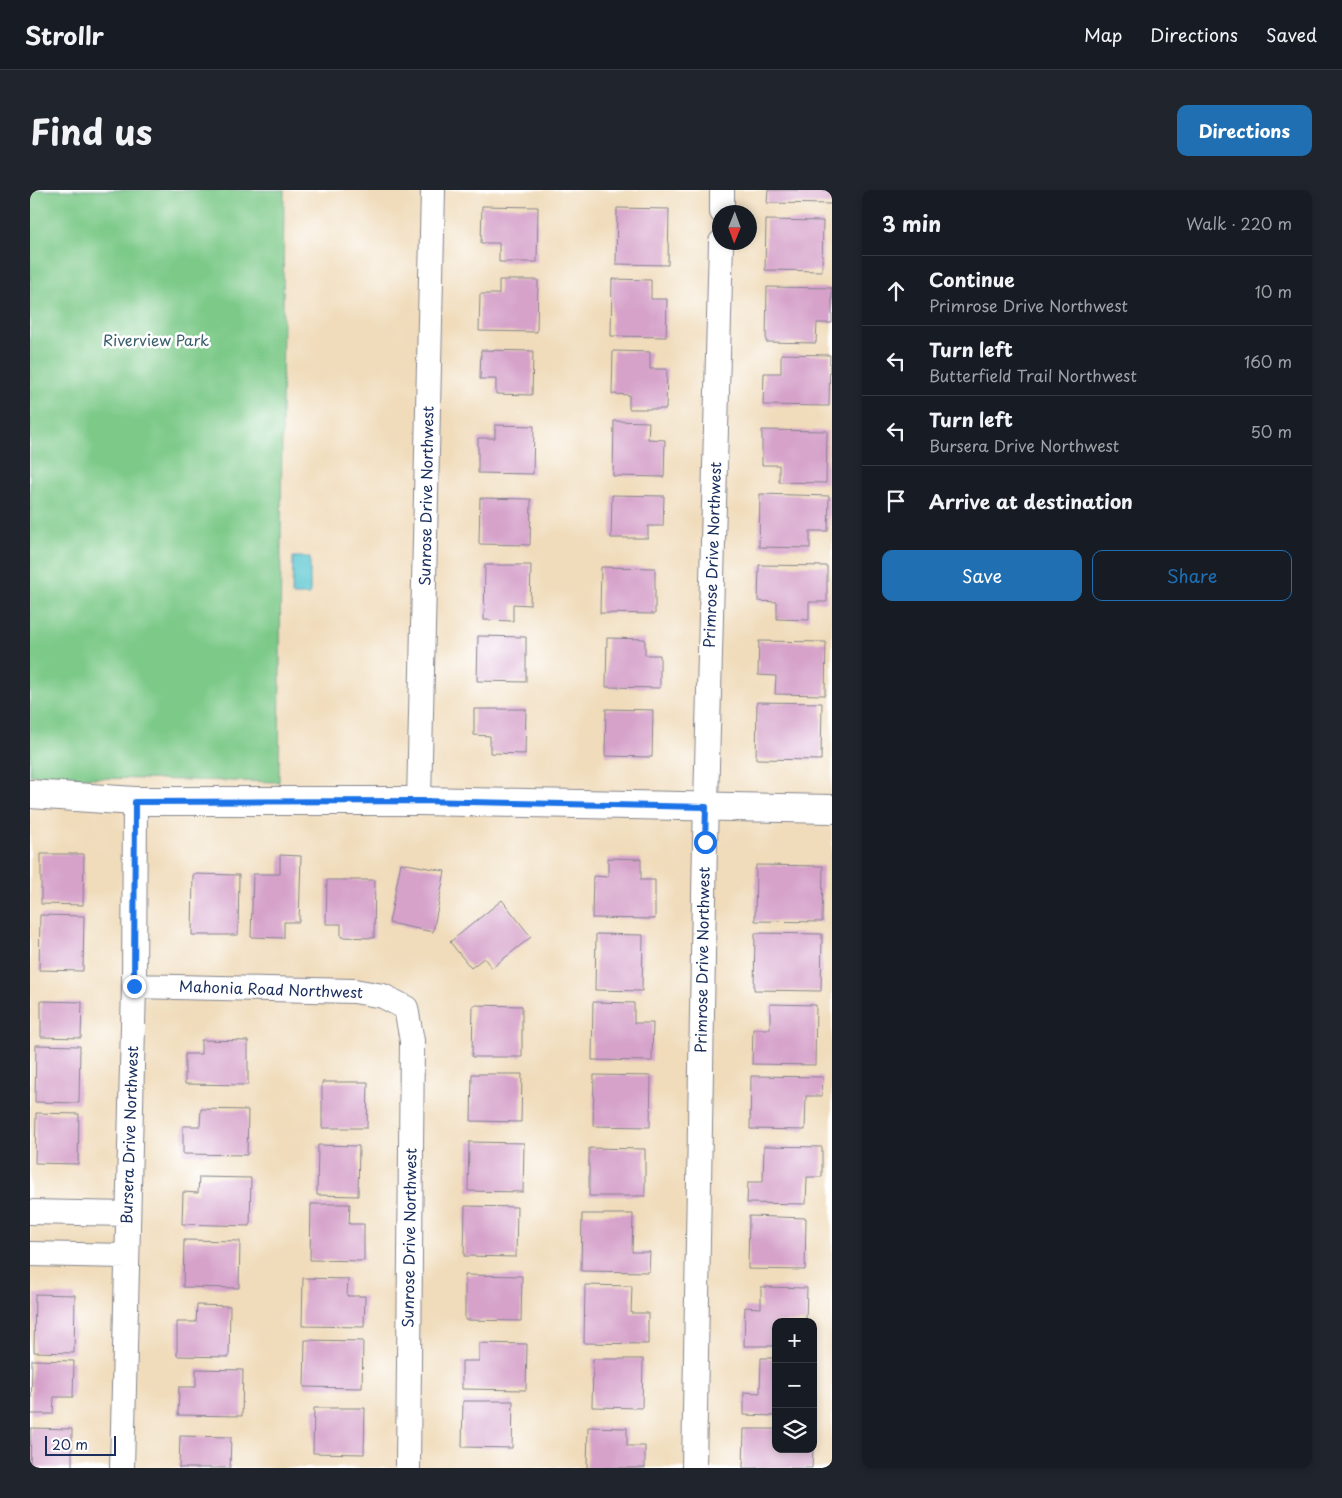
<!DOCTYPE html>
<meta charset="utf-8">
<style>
:root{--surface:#171b24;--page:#20242c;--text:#f1f3f6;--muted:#9ea1a6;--line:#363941;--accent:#1f6fb2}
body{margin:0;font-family:"Playpen Sans",sans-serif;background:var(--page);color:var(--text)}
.controls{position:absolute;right:15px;bottom:15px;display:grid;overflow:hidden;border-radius:10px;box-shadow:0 2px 8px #0003}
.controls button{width:45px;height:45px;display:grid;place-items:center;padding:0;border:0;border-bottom:1px solid var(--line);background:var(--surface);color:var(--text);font:25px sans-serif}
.compass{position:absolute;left:682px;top:15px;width:45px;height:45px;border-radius:50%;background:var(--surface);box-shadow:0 2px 8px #0003;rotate:181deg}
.scale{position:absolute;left:15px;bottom:12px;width:71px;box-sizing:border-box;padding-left:5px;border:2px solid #1b2f5e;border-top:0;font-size:14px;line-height:18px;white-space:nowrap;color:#1b2f5e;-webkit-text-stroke:4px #fff;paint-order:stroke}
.stop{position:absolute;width:15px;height:15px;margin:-11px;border:4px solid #1a73e8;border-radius:50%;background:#fff}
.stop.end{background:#1a73e8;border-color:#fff;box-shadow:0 1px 5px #0008}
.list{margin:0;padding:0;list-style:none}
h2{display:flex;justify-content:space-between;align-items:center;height:65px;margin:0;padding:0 20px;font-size:21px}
h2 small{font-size:16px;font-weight:400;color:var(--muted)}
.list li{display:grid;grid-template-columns:32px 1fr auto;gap:15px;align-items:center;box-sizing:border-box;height:70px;padding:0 20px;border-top:1px solid var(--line)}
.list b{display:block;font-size:19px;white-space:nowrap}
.list p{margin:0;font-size:16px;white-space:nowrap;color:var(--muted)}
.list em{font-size:16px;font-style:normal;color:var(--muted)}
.actions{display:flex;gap:10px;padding:15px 20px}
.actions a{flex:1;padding:11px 0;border:1px solid var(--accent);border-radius:10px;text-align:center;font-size:18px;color:var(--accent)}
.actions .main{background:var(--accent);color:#fff}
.icon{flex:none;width:28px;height:28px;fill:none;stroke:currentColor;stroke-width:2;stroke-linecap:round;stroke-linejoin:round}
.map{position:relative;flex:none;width:802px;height:1278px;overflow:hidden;border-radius:10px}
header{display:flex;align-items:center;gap:30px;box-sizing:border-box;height:70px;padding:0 25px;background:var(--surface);border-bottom:1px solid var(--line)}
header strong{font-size:24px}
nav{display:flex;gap:28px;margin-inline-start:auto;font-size:18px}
.intro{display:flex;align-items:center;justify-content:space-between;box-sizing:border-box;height:120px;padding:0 30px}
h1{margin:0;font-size:35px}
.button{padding:12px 22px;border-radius:10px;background:var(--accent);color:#fff;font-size:18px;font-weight:700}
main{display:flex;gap:30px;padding:0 30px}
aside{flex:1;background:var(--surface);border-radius:10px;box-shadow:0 2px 8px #0003}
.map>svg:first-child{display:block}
</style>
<header>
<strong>Strollr</strong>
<nav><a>Map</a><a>Directions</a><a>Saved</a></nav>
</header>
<div class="intro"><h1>Find us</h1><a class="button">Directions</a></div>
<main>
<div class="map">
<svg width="802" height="1278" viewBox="0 0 802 1278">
<rect width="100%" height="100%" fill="#fff"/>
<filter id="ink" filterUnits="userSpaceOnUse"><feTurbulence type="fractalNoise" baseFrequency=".02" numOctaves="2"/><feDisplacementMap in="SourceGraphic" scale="10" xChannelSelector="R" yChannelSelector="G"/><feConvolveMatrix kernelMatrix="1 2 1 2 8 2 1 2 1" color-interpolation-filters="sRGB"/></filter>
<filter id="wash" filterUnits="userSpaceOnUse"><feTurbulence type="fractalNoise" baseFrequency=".0096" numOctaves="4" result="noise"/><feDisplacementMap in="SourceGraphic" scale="20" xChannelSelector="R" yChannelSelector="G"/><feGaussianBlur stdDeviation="1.12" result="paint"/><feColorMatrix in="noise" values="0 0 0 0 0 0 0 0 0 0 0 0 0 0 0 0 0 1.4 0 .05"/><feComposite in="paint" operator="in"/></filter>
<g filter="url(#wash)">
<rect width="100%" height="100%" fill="#f0dbba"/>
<path fill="#7cc988" stroke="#4c7c73" d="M0 0H254L249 592 25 587 0 585Z"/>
<path fill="#5bc7d1" stroke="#3b7b98" d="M263 367H280V405H262Z"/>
<g id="blocks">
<path fill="#d6a2ca" d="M738 0H802V14L737 13Z
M452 16 508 17 507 72H469V53H451Z
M587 18 639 19 638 75 586 74Z
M736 30 793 31 792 81 735 80Z
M582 89 621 90V109H637L636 147 581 146Z
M469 90H508L507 142 449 141 450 104H469Z
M737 97 802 98V133H787L786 153 736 152Z
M451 160 503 161 502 205 466 204V189H450Z
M583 161 620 162V179H637L636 219H599V205L582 204Z
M751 164 800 165 799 216 733 215 734 183H751Z
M584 231 619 232 618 249 635 250 634 287 583 286Z
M465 235 504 236 503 284 448 283V248H465Z
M732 240 797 241 796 293 749 292V275H732Z
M730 304 799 306 798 341H780V358L729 357Z
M582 305 634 306 633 336H618V348H581Z
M450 308 501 309 500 355 449 354Z
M455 375H501L500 415 483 414V431L454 430Z
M729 375 797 376V412H779V430L747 429V412L728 411Z
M571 377 625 378V424L570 423Z
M448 446 496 447V492L447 491Z
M577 448 615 449V465H630V498L576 497Z
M729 451 796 452 795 505 745 504 746 486 728 485Z
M727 512 792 513 791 570 726 569Z
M444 519H496L495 564 460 563V546L444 545Z
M576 519 623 520 622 567 575 566Z
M11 664H54L53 715 11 714Z
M250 665 271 666 269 732H254V748L221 747 223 684H250Z
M578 668 611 669V690H625V729L562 728 563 686 578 687Z
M371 673 415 681 403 742 359 733Z
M726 675 793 676 792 732 725 731Z
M163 684 209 685 208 745H162Z
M297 690H345L344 748 311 747V734H296Z
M472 710 501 747 462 778 454 768 441 778 420 752Z
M10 725 54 726 53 781 9 780Z
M725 743 792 744 791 801 724 800Z
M566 744 613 745 612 801 565 800Z
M11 811 52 812 51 848 11 847Z
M563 812 604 813V833H623L622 871 562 870Z
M740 814 786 815 785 875 722 874 723 839H740Z
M443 815 492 816V867H442Z
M171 850 218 851V895L155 894V864H171Z
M6 855 50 856 49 913 5 912Z
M442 884H492L491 932 441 931Z
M564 885 621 886 620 937 563 936Z
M721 886 793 887 792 906H776L775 940 720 939Z
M292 892H338L337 938H292Z
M171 919 218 920 217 965 153 964V936H170Z
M6 923 49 924 48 974 5 973Z
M439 952 494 953 493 1002 438 1001Z
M288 955 329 956 328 1006 287 1005Z
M734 956 792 957V987H777L776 1014 717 1013 718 992H733Z
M559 958 615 959V1006H559Z
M169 987 221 988 220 1036 152 1034 153 1002 168 1003Z
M281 1014H320L319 1034H334V1071L280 1070Z
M435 1016 487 1017 486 1067 434 1066Z
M552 1024H603L602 1062H620L619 1082 551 1081Z
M719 1026 776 1028 775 1080 718 1079Z
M154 1050 210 1051 209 1098 153 1097Z
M435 1085 492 1086 491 1131 435 1130Z
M273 1088 318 1089 317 1106H335L334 1137 272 1136Z
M555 1095 602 1096 601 1123H618V1154L554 1153Z
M731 1097 777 1098 776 1132H746V1156H714L715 1117 731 1118Z
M5 1104 45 1105 44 1163 4 1162Z
M167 1115 200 1116 199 1167 147 1166V1132H166Z
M275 1150 333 1151 332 1198 274 1197Z
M449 1153 497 1154 496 1200 432 1199V1171H449Z
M731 1168H746V1226L714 1225V1202L730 1203Z
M563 1169H613L612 1218 562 1217Z
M2 1170 44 1171 43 1207H24L23 1224H1Z
M166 1179 213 1180 212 1226 148 1225 149 1197H166Z
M433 1211H483L482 1258 432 1257Z
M284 1218H335L334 1264 283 1263Z
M558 1237 597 1238V1256H615V1278H557Z
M1 1238 42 1239V1278H0Z
M714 1239H746V1259H783L782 1278H713Z
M150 1246 201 1247 200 1278H149Z"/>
</g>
</g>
<g filter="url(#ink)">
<use href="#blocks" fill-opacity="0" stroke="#86858c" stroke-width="1"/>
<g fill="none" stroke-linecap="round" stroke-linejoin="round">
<g stroke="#86858c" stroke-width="26">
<path id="minor" d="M692 22V0
M389 611 403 0
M104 796 324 801 353 806 376 818 382 851 378 1278
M0 1022 97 1024
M0 1064 96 1066
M92 1278 104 796 105 611
M664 1278 675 651 691 52"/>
</g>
<g stroke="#86858c" stroke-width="30">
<path id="tertiary" d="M0 604 105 611H389L802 619"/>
</g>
<use href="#minor" stroke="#fff" stroke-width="24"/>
<use href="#tertiary" stroke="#fff" stroke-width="28"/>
</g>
</g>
<g fill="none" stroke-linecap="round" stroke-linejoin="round" filter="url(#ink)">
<path stroke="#1a73e8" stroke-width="6" d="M104 796 105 612 389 611 676 617 675 652"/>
</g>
<g text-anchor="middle" stroke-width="5" stroke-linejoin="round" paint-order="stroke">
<g font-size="15" fill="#385d6b" stroke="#fff">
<text x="126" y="156">Riverview Park</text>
</g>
<g font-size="15" fill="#1b2f5e" stroke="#fff">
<text transform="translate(397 306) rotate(-89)" y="5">Sunrose Drive Northwest</text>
<text transform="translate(683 365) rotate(-88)" y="5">Primrose Drive Northwest</text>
<text transform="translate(673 770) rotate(-89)" y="5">Primrose Drive Northwest</text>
<text transform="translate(241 800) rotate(2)" y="5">Mahonia Road Northwest</text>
<text transform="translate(100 945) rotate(-88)" y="5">Bursera Drive Northwest</text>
<text transform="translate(380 1048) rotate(-89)" y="5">Sunrose Drive Northwest</text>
</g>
</g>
</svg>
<div class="controls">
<button>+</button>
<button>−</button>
<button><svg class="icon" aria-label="layers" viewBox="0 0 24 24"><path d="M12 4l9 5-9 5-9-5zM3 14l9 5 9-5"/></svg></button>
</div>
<svg class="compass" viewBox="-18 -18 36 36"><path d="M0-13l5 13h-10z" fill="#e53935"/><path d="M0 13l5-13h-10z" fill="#9ea1a6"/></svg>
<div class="scale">20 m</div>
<div class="stop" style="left:675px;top:652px"></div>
<div class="stop end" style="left:104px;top:796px"></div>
</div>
<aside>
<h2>3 min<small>Walk · 220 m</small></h2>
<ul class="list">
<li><svg class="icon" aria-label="ahead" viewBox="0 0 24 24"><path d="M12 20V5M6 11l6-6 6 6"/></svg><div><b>Continue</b><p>Primrose Drive Northwest</p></div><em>10 m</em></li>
<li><svg class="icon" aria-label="left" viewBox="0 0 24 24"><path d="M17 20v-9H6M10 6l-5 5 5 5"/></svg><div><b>Turn left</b><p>Butterfield Trail Northwest</p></div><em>160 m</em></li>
<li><svg class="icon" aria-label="left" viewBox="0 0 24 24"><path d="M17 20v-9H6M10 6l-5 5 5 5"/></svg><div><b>Turn left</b><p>Bursera Drive Northwest</p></div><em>50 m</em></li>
<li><svg class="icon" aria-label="arrive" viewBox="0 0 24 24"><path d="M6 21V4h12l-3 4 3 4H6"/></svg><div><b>Arrive at destination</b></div></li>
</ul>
<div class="actions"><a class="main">Save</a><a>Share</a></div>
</aside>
</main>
